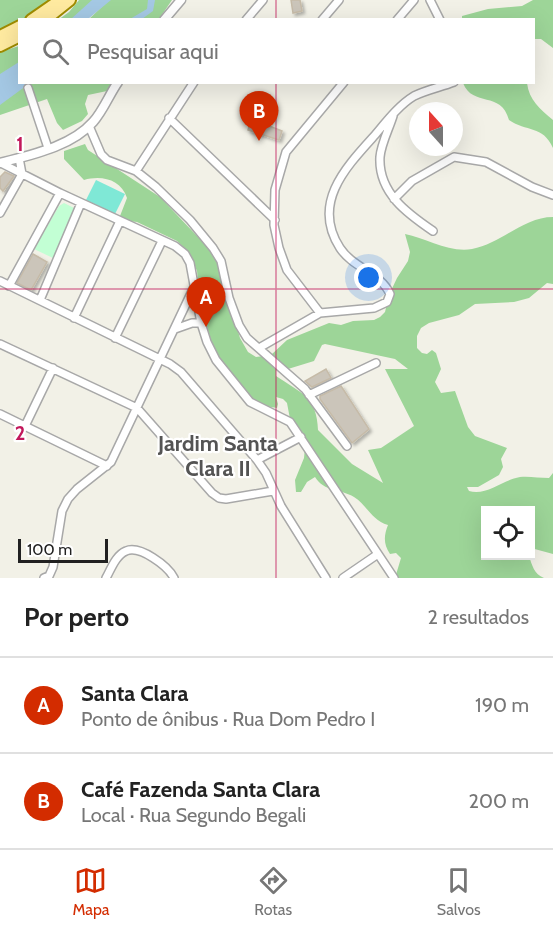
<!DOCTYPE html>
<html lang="pt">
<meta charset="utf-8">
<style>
:root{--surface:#fff;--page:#f6f6f6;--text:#222;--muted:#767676;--line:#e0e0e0;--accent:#d32c00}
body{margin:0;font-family:Cabin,sans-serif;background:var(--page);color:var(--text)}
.controls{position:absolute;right:18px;bottom:18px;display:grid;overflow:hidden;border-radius:0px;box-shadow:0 6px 24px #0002}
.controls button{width:54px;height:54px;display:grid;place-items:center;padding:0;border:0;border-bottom:2px solid var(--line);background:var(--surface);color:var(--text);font:30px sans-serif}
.compass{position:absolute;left:409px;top:102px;width:54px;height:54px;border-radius:50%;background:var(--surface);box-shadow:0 6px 24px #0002;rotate:339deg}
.scale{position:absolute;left:18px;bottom:15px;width:90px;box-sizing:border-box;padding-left:6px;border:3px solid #212121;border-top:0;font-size:16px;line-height:21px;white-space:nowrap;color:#212121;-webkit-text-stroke:4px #fff;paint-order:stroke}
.you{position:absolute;left:369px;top:278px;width:21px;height:21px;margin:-15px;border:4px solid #fff;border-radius:50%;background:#1a73e8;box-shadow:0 0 0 9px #1a73e833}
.badge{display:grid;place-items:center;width:39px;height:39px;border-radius:50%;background:var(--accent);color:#fff;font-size:20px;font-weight:700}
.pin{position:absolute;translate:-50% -50px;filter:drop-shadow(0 2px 3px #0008)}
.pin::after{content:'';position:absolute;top:32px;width:21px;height:18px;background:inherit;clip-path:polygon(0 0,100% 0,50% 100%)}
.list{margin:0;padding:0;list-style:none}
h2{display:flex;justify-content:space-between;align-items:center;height:78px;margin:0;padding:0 24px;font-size:26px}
h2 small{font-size:20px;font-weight:400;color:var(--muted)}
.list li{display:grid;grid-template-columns:39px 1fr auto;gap:18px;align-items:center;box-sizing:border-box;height:96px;padding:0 24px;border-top:2px solid var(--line)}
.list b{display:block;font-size:22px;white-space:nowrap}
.list p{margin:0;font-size:20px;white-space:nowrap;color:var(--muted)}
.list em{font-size:20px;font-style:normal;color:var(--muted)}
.icon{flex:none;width:33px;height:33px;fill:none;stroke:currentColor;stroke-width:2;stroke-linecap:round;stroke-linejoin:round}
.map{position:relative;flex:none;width:553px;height:578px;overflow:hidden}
.search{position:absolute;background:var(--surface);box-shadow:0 6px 24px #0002;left:18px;right:18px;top:18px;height:66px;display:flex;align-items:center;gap:15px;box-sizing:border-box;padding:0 21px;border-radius:0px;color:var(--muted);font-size:22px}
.sheet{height:270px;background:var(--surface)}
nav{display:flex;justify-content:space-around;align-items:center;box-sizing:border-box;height:84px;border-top:2px solid var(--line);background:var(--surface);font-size:16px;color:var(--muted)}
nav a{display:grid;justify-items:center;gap:3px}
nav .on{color:var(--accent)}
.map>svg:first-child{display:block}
</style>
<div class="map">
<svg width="553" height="578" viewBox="0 0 553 578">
<defs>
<filter id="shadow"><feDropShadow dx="2.5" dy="2.5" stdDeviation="1.5" flood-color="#0004"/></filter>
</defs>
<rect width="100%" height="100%" fill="#f2f1e7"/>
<path fill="#9dd598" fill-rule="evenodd" d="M0 0H53L27 19 20 20 19 24 0 37Z
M79 0H98L78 19 58 20 69 12Z
M109 0H172L159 19 88 20Z
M533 0H553V48L541 39H534V20L462 19V16L488 9 522 6Z
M19 46V70L0 80V52Z
M21 83H116L107 91 88 95 85 104 88 114 82 121 63 130 57 123 47 99 0 115V93Z
M463 83H527C529 100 540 109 553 120V148C543 125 526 132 509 120 501 90 473 108 463 83Z
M85 144 88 150 160 197 216 256 240 338 248 352 256 357 271 355 287 340 329 323 341 325 353 321 374 320 380 317 385 312 389 295 397 278 408 261 410 252 405 234C426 238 449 253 472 249 501 244 523 217 553 217V284L547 283 529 298 514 302 475 304 459 315 429 323 421 328 417 336V348L422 353 427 354 432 350 436 353 441 369 435 382 441 393 455 391 468 427 475 436 507 448 501 459 503 467 499 475 478 487H467L469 491C487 496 502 480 520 477 529 476 539 478 549 478L553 473V554L531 548 530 511H486V556H529C532 565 534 574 544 578H395L401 558 396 553 390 554C383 544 384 535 388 525 371 520 367 505 354 497 341 489 324 492 315 477L307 482 301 492H296L295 480 304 458 305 448 290 419 287 403 283 399 276 397 278 404 277 408 259 405 251 401 227 373 214 351 200 302 197 271 189 252 177 241 137 222 128 221 120 216 127 198C121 179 101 175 84 180L64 159V151ZM325 344 395 359 408 369H385L414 426 381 448 368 450 383 483 352 464 318 430C317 397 301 393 276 376V369H288L314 361 322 345Z"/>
<path fill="#c2ffd4" d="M64 203 74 208V213L53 258 34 249 59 206Z"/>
<path fill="#7fe8d6" d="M96 180 125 194 115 214 86 200Z"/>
<path fill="#a4c8e4" d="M92 0H111L88 19H71Z
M148 0H155L153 11 142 19H130L147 9Z
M19 62 20 82 30 83 0 105V74Z"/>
<path fill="#cbc5ba" stroke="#c6bba8" stroke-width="1.5" filter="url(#shadow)" d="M291 0H300L302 11 293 13Z
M251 119 282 131 279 140 248 130Z
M5 172 14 176 3 191 0 188V177Z
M33 254 47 262 31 290 17 283Z
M326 369 331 378 312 387 305 381Z
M341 386 369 429 352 443 320 399V396Z"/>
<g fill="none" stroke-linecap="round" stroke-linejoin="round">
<g stroke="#a8a8a8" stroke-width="10">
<path id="minor" d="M430 0 440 20
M246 20 263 0
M322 20 339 0
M397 20 414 0
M28 88 48 148
M393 116C389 129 381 144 380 157 378 193 408 214 433 231
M169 118 275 220
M89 126 101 154 107 160 136 171 156 187 190 220 213 248 221 261 229 298 239 325 247 338 305 389 347 446
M1 163 60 193 175 246 185 254 190 263 201 323 207 342 216 360 250 402 290 422 394 578
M136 171 194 82
M394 199 412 181 454 157 486 162 532 187 553 195
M0 213 22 174 19 158
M0 281 170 364 181 372 257 460 266 473 281 506 326 578
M9 286 60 193
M40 300 81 203
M320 313 287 270 279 248 274 225 275 190 286 152 344 82
M74 318 120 221
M175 329 192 323H201
M115 338 162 241
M0 344 137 408 212 493 219 498 226 499 273 491
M259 348 320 313 374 308 387 302 390 294C381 273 353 268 340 248 311 203 346 167 375 135 386 122 399 105 414 96 426 90 441 87 454 82
M309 395 376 363
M0 414 107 466
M25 426 53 368
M257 460 301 437
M44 578 49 576 53 567 62 511 68 499 77 489 111 462 195 285
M106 578C111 569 116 555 126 551 140 545 168 566 174 578
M343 578 378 554"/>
</g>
<g stroke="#a8a8a8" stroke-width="11">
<path id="tertiary" d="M164 20 181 0
M0 163C30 155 71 147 93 122 103 111 109 95 118 82"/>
</g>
<g stroke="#9f8c00" stroke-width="14">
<path id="primary" d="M31 20 60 0
M45 20 70 0
M0 36 20 26
M0 46 20 36"/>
</g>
<use href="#minor" stroke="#fff" stroke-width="7"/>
<use href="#tertiary" stroke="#fff" stroke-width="8"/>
<use href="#primary" stroke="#ffeaa0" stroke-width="10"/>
</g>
<path fill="none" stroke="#c2185b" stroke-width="1.5" stroke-opacity="0.55" d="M276 0V20M276 82V578M0 289H553"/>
<g text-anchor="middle" stroke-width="4.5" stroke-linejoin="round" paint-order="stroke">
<g font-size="22" font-weight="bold" fill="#545454" stroke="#fff">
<text x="218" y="451">Jardim Santa<tspan x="218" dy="25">Clara II</tspan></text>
</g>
</g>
<g font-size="20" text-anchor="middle" font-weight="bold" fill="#c2185b" stroke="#fff" stroke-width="4.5" stroke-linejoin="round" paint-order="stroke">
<text x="20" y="151">1</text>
<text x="20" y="440">2</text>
</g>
</svg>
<div class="controls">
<button><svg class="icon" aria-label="locate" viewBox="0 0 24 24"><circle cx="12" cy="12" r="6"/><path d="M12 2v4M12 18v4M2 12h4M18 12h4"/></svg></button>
</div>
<svg class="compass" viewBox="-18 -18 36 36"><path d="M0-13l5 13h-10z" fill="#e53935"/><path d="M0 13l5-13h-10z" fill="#767676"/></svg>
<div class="scale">100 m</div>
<div class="you"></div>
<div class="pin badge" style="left:206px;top:327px">A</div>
<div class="pin badge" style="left:259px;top:141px">B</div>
<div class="search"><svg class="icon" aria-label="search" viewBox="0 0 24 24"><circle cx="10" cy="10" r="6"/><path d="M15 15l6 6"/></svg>Pesquisar aqui</div>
</div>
<section class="sheet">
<h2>Por perto<small>2 resultados</small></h2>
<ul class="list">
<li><span class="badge">A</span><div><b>Santa Clara</b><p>Ponto de ônibus · Rua Dom Pedro I</p></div><em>190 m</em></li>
<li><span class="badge">B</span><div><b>Café Fazenda Santa Clara</b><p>Local · Rua Segundo Begali</p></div><em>200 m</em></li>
</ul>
</section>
<nav>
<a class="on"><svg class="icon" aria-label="map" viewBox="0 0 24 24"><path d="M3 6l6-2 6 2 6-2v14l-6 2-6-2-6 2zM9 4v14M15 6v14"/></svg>Mapa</a>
<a><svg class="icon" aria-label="directions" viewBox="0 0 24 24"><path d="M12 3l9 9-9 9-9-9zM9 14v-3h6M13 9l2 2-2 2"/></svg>Rotas</a>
<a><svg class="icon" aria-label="saved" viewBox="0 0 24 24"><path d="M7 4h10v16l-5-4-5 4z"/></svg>Salvos</a>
</nav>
